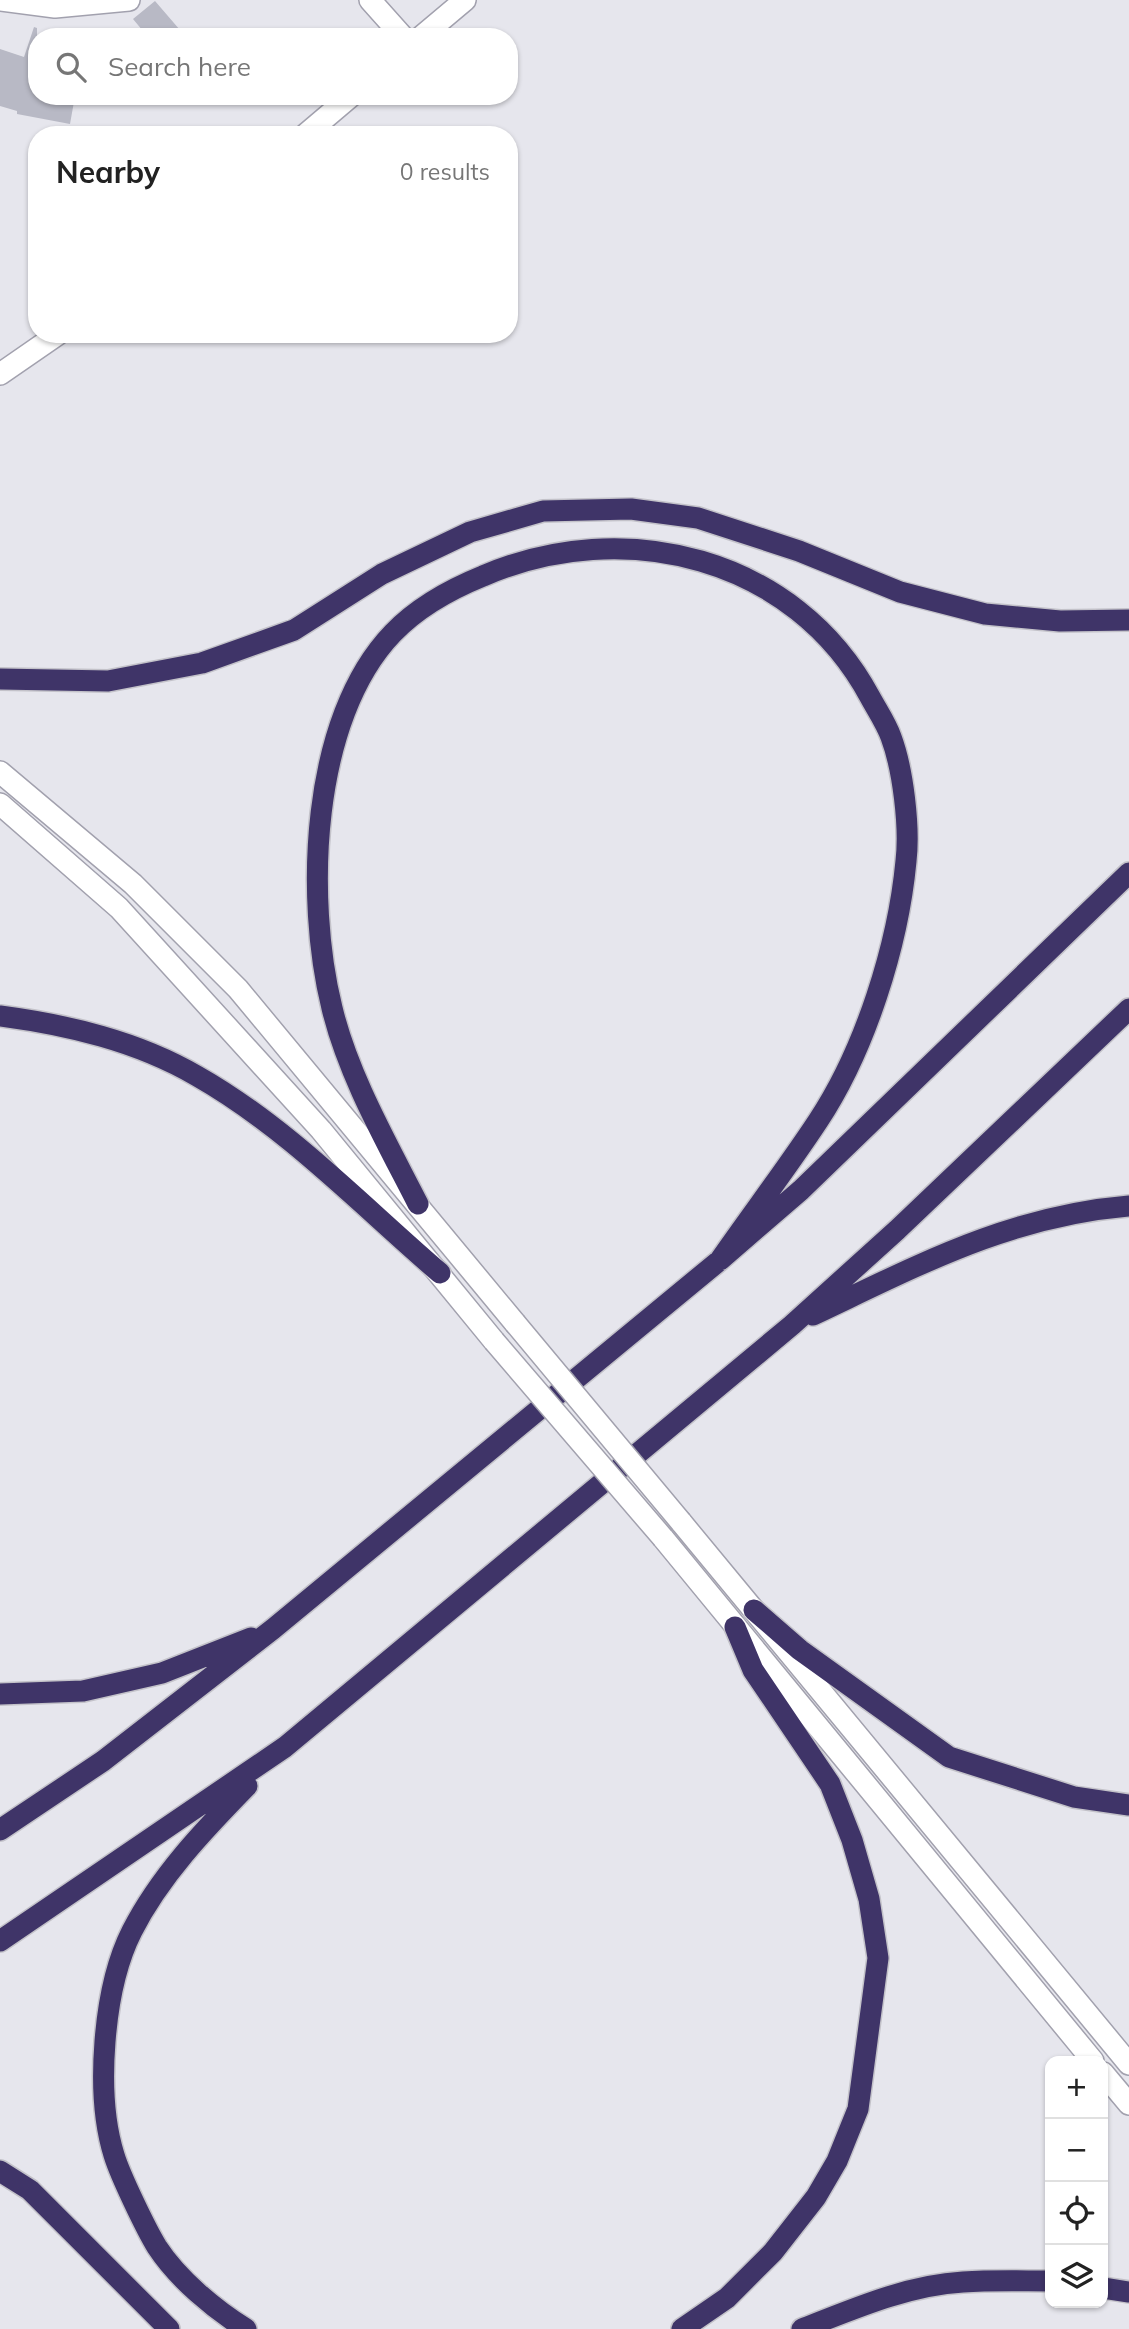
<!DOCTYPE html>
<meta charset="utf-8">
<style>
:root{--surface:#fff;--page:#f6f6f6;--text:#222;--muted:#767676;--line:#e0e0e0}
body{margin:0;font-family:Mulish,sans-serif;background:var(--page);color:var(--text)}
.controls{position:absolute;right:21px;bottom:21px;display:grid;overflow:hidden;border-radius:14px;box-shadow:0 2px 5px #0004}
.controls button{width:63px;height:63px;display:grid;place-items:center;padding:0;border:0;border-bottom:2px solid var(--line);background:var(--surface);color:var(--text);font:35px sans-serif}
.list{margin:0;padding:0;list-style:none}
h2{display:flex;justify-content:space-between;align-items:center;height:91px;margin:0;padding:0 28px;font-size:30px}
h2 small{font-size:23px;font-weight:400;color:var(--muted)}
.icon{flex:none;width:38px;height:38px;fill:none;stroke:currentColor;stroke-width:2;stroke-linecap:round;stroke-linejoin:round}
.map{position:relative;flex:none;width:1129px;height:2329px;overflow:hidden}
.search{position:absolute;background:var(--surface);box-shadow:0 2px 5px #0004;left:28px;top:28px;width:490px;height:77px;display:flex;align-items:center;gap:18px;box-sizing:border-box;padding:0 24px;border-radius:28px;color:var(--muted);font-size:26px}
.panel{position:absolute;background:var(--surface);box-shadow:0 2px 5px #0004;left:28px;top:126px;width:490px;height:217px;border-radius:28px}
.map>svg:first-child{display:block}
</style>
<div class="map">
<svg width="1129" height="2329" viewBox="0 0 1129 2329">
<rect width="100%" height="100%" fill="#e6e6ed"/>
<path fill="#b8b9c5" d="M155 1 186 37H148L133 19Z
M34 27 37 28V96H75L70 124 17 114V111L0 106V49L24 57Z"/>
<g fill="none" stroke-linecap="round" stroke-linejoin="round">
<g stroke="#a2a1ae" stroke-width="24">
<path id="minor" d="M0 0 55 7 129 0
M370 0 403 37
M421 37 465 0
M305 135 351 96
M0 374 58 334
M0 772 133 884 238 989 515 1323
M0 804 119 908 321 1130 494 1341
M681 1522 1129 2064
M663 1538 1093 2061
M1103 2073 1129 2104"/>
</g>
<g stroke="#c3c2c9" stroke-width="24">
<path id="highway" d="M0 679 108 681 202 663 294 630 382 574 470 532 543 511 631 509 698 518 799 551 900 592 985 614 1060 621 1129 620
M0 1016C68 1025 137 1041 197 1076 287 1127 362 1206 440 1273
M418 1204C387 1143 348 1075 332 1008 305 899 310 719 393 633 418 607 451 589 483 576 624 515 795 557 870 697 877 710 886 723 891 737 903 769 910 827 906 861 898 946 865 1050 818 1121 787 1168 752 1214 720 1260
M813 1315C919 1265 1009 1216 1129 1206
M754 1610 800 1650 949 1757 1074 1797 1129 1805
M0 1694 83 1691 162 1673 251 1638
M0 1830 103 1761 273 1629 720 1260 801 1190 1129 873
M0 1941 285 1747 792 1325 897 1230 1129 1009
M0 2171 30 2190 169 2329
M1103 2288 1129 2292
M246 2329C214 2309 178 2279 157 2247 146 2229 120 2175 114 2155 95 2094 103 1988 132 1931 160 1876 204 1830 247 1786
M682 2329 727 2298 773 2252 816 2197 837 2161 858 2109 878 1958 869 1899 852 1840 830 1784 753 1670 735 1627
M802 2329C853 2309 908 2285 963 2282 992 2280 1021 2281 1050 2281"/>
</g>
<use href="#minor" stroke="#fff" stroke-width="21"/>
<use href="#highway" stroke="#3f3468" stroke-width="21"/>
<g stroke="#a2a1ae" stroke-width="24" stroke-linecap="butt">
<path id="minor-bridge" d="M515 1323 681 1522
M494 1341 663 1538"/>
</g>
<use href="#minor-bridge" stroke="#fff" stroke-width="21"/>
</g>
</svg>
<div class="controls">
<button>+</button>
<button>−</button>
<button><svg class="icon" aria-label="locate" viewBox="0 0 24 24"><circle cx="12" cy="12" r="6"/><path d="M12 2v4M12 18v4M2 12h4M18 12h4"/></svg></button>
<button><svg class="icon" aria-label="layers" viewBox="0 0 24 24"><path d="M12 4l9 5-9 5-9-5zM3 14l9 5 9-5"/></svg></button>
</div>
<div class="search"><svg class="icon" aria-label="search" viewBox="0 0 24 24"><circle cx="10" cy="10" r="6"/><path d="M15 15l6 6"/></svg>Search here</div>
<section class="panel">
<h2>Nearby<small>0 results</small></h2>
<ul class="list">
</ul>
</section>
</div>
